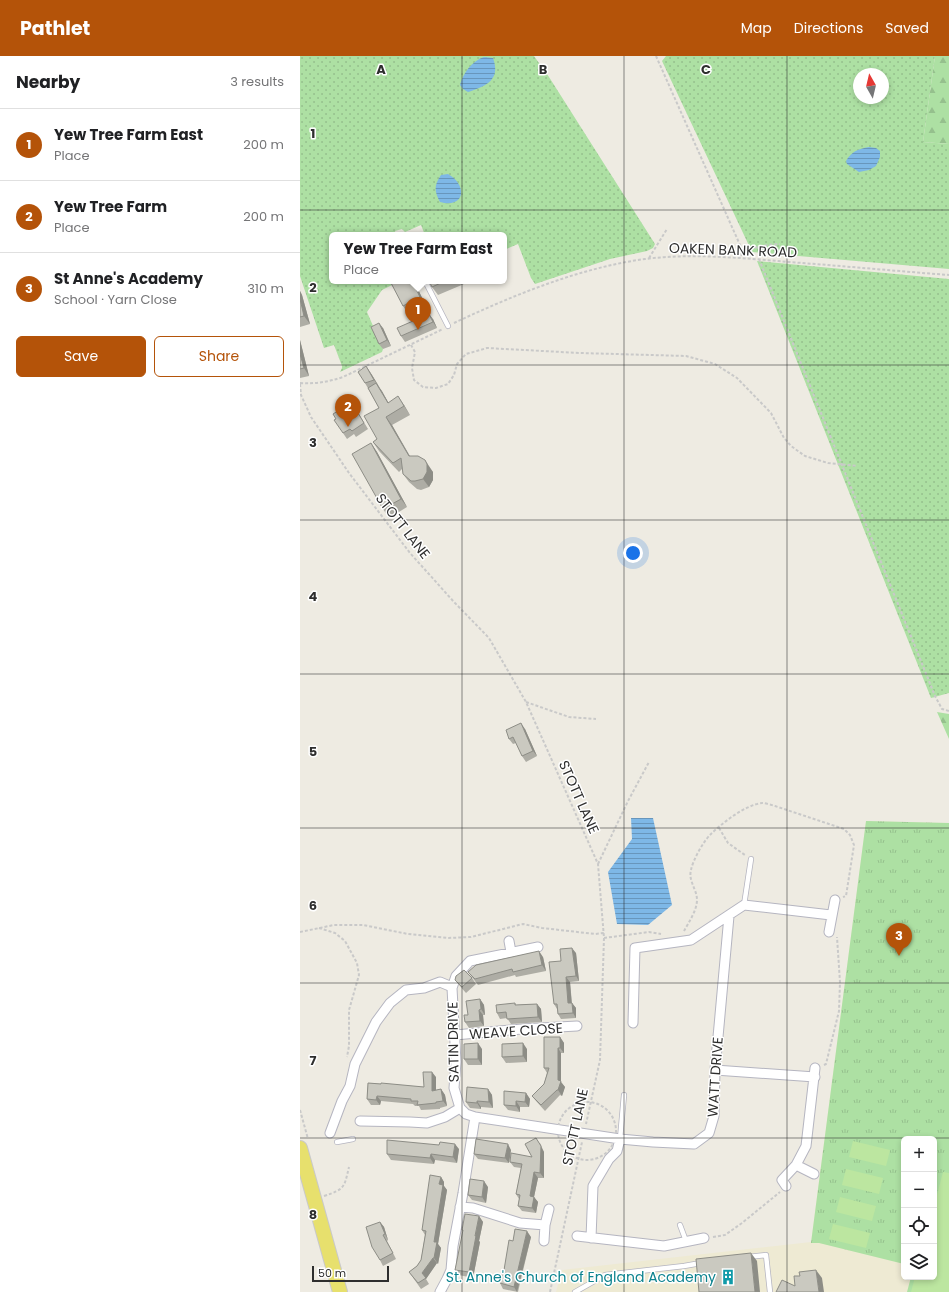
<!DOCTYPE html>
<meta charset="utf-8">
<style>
:root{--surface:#fff;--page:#f2f2f2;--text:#202124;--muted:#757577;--line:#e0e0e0;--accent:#b45309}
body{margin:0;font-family:Poppins,sans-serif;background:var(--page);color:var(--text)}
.controls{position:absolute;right:12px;bottom:12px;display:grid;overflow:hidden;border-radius:6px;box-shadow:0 2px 6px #0003}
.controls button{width:36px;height:36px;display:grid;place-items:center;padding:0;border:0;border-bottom:1px solid var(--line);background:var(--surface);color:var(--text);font:20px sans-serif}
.compass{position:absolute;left:553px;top:12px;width:36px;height:36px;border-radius:50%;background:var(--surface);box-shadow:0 2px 6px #0003;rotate:352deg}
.scale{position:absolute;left:12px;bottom:10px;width:77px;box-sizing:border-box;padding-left:4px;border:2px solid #2e2e2e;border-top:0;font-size:11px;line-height:14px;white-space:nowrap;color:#2e2e2e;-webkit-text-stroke:3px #fff;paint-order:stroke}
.you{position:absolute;left:333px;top:497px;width:14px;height:14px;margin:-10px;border:3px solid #fff;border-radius:50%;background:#1a73e8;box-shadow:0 0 0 6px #1a73e833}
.badge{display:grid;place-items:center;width:26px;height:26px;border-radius:50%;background:var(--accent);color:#fff;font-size:13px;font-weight:700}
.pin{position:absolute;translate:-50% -33px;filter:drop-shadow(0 1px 2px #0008)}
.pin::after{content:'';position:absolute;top:21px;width:14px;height:12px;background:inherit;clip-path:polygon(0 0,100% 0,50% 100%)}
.popup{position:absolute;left:29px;top:176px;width:178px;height:52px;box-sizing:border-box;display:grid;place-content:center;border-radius:6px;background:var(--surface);filter:drop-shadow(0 1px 3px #0005);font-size:13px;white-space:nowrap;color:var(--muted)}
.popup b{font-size:15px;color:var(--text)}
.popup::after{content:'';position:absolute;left:50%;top:100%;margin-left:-8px;border:8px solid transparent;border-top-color:var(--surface)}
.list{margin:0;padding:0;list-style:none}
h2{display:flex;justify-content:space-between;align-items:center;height:52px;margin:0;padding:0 16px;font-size:17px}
h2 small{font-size:13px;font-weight:400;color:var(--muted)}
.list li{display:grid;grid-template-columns:26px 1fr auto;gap:12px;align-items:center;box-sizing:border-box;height:72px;padding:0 16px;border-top:1px solid var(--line)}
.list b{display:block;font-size:15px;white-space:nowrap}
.list p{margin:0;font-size:13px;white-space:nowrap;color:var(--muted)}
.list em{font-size:13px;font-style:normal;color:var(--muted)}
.actions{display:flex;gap:8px;padding:12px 16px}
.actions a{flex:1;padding:9px 0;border:1px solid var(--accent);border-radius:6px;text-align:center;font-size:14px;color:var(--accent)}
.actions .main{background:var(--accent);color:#fff}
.icon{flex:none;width:22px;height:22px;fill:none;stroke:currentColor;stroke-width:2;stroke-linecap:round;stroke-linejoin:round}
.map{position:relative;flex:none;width:649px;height:1236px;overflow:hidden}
header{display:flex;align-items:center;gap:24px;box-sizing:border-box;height:56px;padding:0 20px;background:var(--accent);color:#fff}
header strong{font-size:19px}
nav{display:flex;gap:22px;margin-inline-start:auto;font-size:14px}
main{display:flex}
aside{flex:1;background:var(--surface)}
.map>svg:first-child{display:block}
</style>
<header>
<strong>Pathlet</strong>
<nav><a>Map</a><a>Directions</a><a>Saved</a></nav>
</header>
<main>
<aside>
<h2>Nearby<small>3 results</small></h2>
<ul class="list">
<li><span class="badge">1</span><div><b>Yew Tree Farm East</b><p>Place</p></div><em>200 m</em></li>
<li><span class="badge">2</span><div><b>Yew Tree Farm</b><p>Place</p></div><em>200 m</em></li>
<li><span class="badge">3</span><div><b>St Anne's Academy</b><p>School · Yarn Close</p></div><em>310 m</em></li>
</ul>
<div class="actions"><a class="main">Save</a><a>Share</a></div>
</aside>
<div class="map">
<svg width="649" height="1236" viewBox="0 0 649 1236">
<defs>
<pattern id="grass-dots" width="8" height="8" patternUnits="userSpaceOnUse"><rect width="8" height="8" fill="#ade0a3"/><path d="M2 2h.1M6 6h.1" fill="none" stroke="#95c08d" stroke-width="1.8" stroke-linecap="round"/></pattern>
<pattern id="forest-firs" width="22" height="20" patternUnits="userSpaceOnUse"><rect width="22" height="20" fill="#ade0a3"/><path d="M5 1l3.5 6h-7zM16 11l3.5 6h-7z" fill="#95c08d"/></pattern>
<pattern id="park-tufts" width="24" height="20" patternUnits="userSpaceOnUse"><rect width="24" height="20" fill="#ade0a3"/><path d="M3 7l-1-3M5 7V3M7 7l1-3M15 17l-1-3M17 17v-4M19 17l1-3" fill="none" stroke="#95c08d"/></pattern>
<pattern id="water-rules" width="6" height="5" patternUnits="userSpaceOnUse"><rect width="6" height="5" fill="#7eb8e7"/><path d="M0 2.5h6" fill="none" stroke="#6896bc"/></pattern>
</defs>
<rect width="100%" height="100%" fill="#eeebe2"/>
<path fill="#eeead3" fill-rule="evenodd" d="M566 765 649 767V1236H256L262 1214 511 1186ZM604 1083H634V1221H604Z"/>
<path fill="url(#grass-dots)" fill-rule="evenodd" d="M0 0H234L249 21 355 188 353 192 347 195 310 203 235 228 231 222 218 188 204 194V179H153L152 176 145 179H125L121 169 105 176 102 173 95 175 96 179H32V225H90L92 229 82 234 67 256 83 293 82 296 40 316 42 312V310L34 289 24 292 0 220Z
M366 0H635L623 86 649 88V213L452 196 362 5ZM559 18H583V42H559Z
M457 205 649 223V637L631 642Z"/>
<path fill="url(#forest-firs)" d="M635 0H649V88L623 86Z
M637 656 649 658V683Z"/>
<path fill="url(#park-tufts)" d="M566 765 649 767V1236H607L611 1221H634V1083H604V1208L519 1187H511Z"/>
<path fill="#bce6a0" d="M553 1085 590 1094 586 1110 549 1101Z
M546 1113 583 1122 579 1138 542 1129Z
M643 1116 649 1117V1236H611L615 1221H634V1150Z
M540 1141 576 1150 572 1165 536 1156Z
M533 1168 570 1177 566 1192 529 1183Z"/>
<path fill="url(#water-rules)" d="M184 1 193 2C201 24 186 30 168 36L163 33 160 29C163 17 172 5 184 1Z
M569 91 576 92 580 95V101L576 110 569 114 559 116 547 108 546 105C552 95 558 93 569 91Z
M148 118C168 129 165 153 140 146 134 135 134 129 141 119Z
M331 762H353L372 849 348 869 317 868 308 816 332 783Z"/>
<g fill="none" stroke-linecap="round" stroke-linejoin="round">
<g stroke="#b5b5c0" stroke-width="6">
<path id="lane" d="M125 225 148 270
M444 849 451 803
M320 1083 324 1039
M37 1086 53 1083
M380 1169 386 1185
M448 1201 466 1199 470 1236
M275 1236 305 1219 384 1210 401 1207"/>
</g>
<g stroke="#b5b5c0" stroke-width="11">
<path id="street" d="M529 876 535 844
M209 885 211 896
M333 967 335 892 391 884 444 849 531 859
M155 979 222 973 277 970
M415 1014 515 1021
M175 1061 320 1083 353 1086 394 1088 409 1077 414 1060 415 1014 429 860
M60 1065 110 1066 127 1067 145 1061 160 1052
M30 1077 42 1045 50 1030 55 1008 76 966 90 947 106 934 124 932 140 926 152 931
M496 1109 514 1118
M486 1130 482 1124 496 1109 506 1090 515 1012
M160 1151 173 1152 220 1167 245 1169
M277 1180 364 1190 404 1182
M291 1182 293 1130 309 1103 317 1095 320 1083
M244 1185 245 1169 249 1153
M140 1236 147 1223 151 1214 153 1190 163 1137 175 1061 166 1058 160 1052 154 1032 156 1006 152 932 156 920 170 905 238 891"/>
</g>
<g stroke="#c9c9c9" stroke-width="16">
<path id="primary" d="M0 1092 40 1236"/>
</g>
<path stroke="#c9c9c9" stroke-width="2" stroke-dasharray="3 2" stroke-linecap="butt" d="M356 0 440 189 442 202
M441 198C455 190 465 189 480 188
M349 202 367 173
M459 203 635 640 642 653 649 655
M154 267C214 239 279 212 345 203 393 197 442 202 489 206 543 210 596 215 649 219
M111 289 115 296 112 312 114 324 123 331 136 332 148 328 154 319 157 308 166 298 187 292 280 297 386 300 415 308 437 322 471 357 484 382 491 390 505 400 528 407 557 410
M0 327C16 328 28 326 43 321L143 273
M0 328 1 339 11 361 49 417 110 497 154 546 189 582 226 646 298 808 304 882 300 1004 286 1068
M226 646 269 661 296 663
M419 772 428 787 445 799
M298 808 328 745 349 706
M19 872 35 877 45 885 57 907 59 919 49 954V990L47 1001
M384 875C389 866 397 854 397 844 397 833 388 825 391 814 393 804 403 786 410 779 422 767 445 749 462 747 466 747 471 749 475 750L544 773 550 779 554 789 546 840 543 841
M0 876 34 869H63L108 878 148 882 171 881 223 868 242 872 295 878 304 877
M304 882 349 876 361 878
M524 1009 526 1008 539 955 540 926 537 881
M258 1075a29 29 0 1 1 58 0a29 29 0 1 1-58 0Z
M0 1054 8 1083
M24 1140C45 1133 44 1132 49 1111
M413 1181 425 1179 442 1167 480 1136
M250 1236 282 1086"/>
<use href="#lane" stroke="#fff" stroke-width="4.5"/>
<use href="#street" stroke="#fff" stroke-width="9"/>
<use href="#primary" stroke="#e7e06d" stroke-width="14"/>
</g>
<path fill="#aeada5" d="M88 225H114L126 250 109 259 103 250 94 232Z
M129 225H162L164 228 138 239 132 231Z
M0 235 2 239 10 268 0 271Z
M133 263 137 272 105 286 101 280Z
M83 272 91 290 83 293 79 288Z
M0 284 9 320 0 322Z
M66 310 72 319 88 346 104 349 110 359 92 369 110 400 133 416V424L129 431 121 434 117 433 109 426 103 418 102 413 99 416 79 395 73 386 77 383 79 352 65 327Z
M41 353 45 358H59L68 373 56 381 54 378 47 383 43 377 36 363Z
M71 387 77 396 107 451 89 462 83 453Z
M225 673 237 700 226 706 222 700 216 687 213 688 209 683Z
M276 897 279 925 270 926 272 947 276 952V962L261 963 258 958 257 953 254 948 261 905Z
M243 901 246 915 216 921 215 919 178 929 168 916Z
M172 922 176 928 166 937 159 929 155 924Z
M180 943 184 949 185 959H183L184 970 169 972 165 966 168 959Z
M215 947 216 949 237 948 241 953 242 966 211 968 207 962 200 963 197 957Z
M260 981 264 987V997H261V1026L265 1031 262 1040 260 1039 245 1055 236 1045 232 1040 244 1028 247 1017 244 1012Z
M182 993V1009H168L164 1003Z
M227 993V1006L206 1007 202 1001Z
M136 1021V1034L141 1033 145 1039 147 1050 140 1052V1053L121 1054 119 1050H115L113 1048 81 1045 80 1049H71L67 1043 68 1027 124 1031Z
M188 1033 192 1039 193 1052 181 1051V1053L170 1052 166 1046Z
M226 1037 230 1043 229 1051H220V1056L208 1054 204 1049Z
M240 1087 244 1096V1122H238L234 1141 238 1146 236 1157 222 1155 218 1150 219 1143 216 1138 221 1112 214 1111 210 1106 232 1101Z
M159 1093 157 1107 135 1104 134 1108 91 1104 87 1098Z
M211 1094 209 1107 178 1103 174 1098Z
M141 1121 144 1126V1130L147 1134 138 1188 141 1192 138 1208 137 1207 126 1223 129 1228 121 1233 109 1216 117 1210 121 1204 125 1179 122 1174Z
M188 1131 186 1147 172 1144 168 1139Z
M179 1160 183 1166 179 1185 180 1186 173 1222 159 1219 155 1214 163 1176 162 1174Z
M80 1166 84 1171 88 1184 87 1185 96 1203 83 1210 80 1204Z
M231 1181 218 1236 203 1233 200 1227 213 1185Z"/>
<path fill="#8d8d86" d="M112 225H114L126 250 120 241Z
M0 235 2 239 10 268 4 260 0 243Z
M129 258 133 263 137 272 133 266Z
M79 267 83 272 91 290 87 284Z
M0 284 9 320 4 312 0 298Z
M66 310 72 319 80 332 74 324Z
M76 327 82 335 93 355 88 347Z
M98 340 104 349 110 359 104 350Z
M86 361 92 369 114 408 109 400Z
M71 387 77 396 107 451 101 443Z
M125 404 133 416V424L129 431 123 423Z
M221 667 225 673 237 700 233 695Z
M272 892 276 897 279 925 276 920Z
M239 895 243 901 246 915 242 909Z
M266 921 270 926 272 952 268 947Z
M180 943 184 949 185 959 181 953Z
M272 947 276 952V962L273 957Z
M237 948 241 953 242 966 238 961Z
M179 954 183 959 184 970 180 965Z
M260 981 264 987V997L260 992Z
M178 987 182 993V1009L178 1003Z
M223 987 227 993V1006L223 1000Z
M258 992 261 997V1026L265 1031 262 1040 258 1034Z
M132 1016 136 1021V1040L132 1035Z
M141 1033 145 1039 147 1050 143 1045Z
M188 1033 192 1039 193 1052 189 1046Z
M226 1037 230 1043 229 1051 225 1046Z
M77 1040 81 1045 80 1049 76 1044Z
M177 1045 181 1051V1053L177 1047Z
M216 1045 220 1051V1056L216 1050Z
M236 1082 244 1096V1122L240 1117Z
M155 1088 159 1093 157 1107 153 1101Z
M208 1088 211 1094 209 1107 205 1102Z
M131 1098 135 1104 134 1108 130 1102Z
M234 1116 238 1122 234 1141 238 1146 236 1157 232 1152 230 1140Z
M141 1121 144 1126V1130L147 1134 138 1188 141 1192 138 1208 134 1202V1186L139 1128Z
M184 1125 188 1131 186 1147 182 1141Z
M179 1160 183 1166 179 1185 180 1186 173 1222 169 1216Z
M80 1166 84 1171 88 1184 85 1178Z
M227 1175 231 1181 217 1236 214 1231Z
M451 1197 457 1205 460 1236H455Z
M133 1202 137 1207 126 1223 122 1217Z
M516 1214 522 1222 524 1236H519Z"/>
<path fill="#cac9c0" stroke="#8d8d86" d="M90 225H112L120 241 103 250Z
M129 225H145L132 231Z
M0 243 4 260 0 261Z
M129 258 133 266 101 280 97 272Z
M79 267 87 284 79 288 71 271Z
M0 298 4 312 0 313Z
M66 310 74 324 65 327 58 316Z
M76 327 88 347 98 340 104 350 86 361 109 400H118L125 404 127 408V416L123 423 115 425H111L103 418 101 402 93 407 73 386 77 383 64 360 79 352 68 332Z
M55 352 64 367 52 375 50 373 43 377 34 364 36 363 33 358 41 353 45 358Z
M71 387 101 443 83 453 52 398Z
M221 667 233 695 222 700 213 681 209 683 206 674Z
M272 892 276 920 266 921 268 947H272L273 957 258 958 257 948H254L249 906 261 905 260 893Z
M239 895 242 909 213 916 212 913 175 923 168 916 176 909Z
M164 914 172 922 162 931 155 924 156 920Z
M180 943 181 953 179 954 180 965 165 966 164 959H168L166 945Z
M215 947V949L237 948 238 961 207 963 206 956 197 957 196 949Z
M244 981H260V992H258V1024L261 1025 258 1034H257L241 1049 232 1040 244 1028 249 1012H244Z
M178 987V1003H164V988Z
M223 987V1000L202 1001V988Z
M123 1016H132V1035L141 1033 143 1045 136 1046V1047L117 1049 118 1045H111V1043L77 1040 76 1044 67 1043 68 1027 81 1028V1027L124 1031Z
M167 1031 188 1033 189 1046 177 1045V1047L166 1046Z
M204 1035 226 1037 225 1046 216 1045V1050L204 1049Z
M236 1082 241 1090 240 1117 234 1116 230 1140 234 1141 232 1152 218 1150 220 1139 216 1138 222 1108 210 1106 211 1097 232 1101 225 1088Z
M176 1083 208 1088 205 1102 174 1098Z
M87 1084 139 1089 140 1086 155 1088 153 1101 131 1098 130 1102 87 1098Z
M130 1119 141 1121 139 1128 143 1129 134 1186H137L134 1202H133L122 1217 126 1222 118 1227 109 1216 117 1210 121 1204 126 1175 122 1174Z
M170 1123 184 1125 182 1141 168 1139Z
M165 1158 179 1160 175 1180H176L169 1216 155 1214 163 1174H162Z
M80 1166 85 1178 83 1179 93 1197 80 1204 72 1191 66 1171Z
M215 1173 227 1175 214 1231 200 1227 203 1214H204L209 1184 213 1185Z
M451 1197 455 1236H399L396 1203Z
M516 1214 519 1236H476L482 1224 495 1230 494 1220H500L499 1216Z"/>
<path fill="none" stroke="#2e2e2e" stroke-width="1" stroke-opacity="0.55" d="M162 0V1236M324 0V1236M487 0V1236M0 154H649M0 309H649M0 464H649M0 618H649M0 772H649M0 927H649M0 1082H649"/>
<defs>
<g id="building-bare" transform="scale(1.2)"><path d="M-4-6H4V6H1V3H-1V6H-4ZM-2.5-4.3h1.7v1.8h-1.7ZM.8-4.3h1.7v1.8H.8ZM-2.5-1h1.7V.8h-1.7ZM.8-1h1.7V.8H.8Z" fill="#0f9aa8" stroke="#fff" stroke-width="2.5" paint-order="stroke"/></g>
</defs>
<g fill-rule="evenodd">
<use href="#building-bare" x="428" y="1221"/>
</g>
<g text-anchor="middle" stroke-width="3" stroke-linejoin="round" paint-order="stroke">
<g font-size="14" fill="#2e2e2e" stroke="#fff">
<text transform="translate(433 194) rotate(2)" y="5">OAKEN BANK ROAD</text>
<text transform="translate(103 470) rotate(52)" y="5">STOTT LANE</text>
<text transform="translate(279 741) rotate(66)" y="5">STOTT LANE</text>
<text transform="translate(216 975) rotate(-4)" y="5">WEAVE CLOSE</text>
<text transform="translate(153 986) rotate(-91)" y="5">SATIN DRIVE</text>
<text transform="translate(415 1021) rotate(-86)" y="5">WATT DRIVE</text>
<text transform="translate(275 1071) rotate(-78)" y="5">STOTT LANE</text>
</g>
<g font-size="14" fill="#0d838f" stroke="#fff" text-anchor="end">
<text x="416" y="1226">St. Anne's Church of England Academy</text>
</g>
</g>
<g font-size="13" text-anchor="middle" font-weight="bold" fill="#2e2e2e" stroke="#fff" stroke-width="3" stroke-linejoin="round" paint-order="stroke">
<text x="81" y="18">A</text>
<text x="243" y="18">B</text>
<text x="406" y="18">C</text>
<text x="13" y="82">1</text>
<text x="13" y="236">2</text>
<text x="13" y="391">3</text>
<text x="13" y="545">4</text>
<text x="13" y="700">5</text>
<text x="13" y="854">6</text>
<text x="13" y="1009">7</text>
<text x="13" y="1163">8</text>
</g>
</svg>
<div class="controls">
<button>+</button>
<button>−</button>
<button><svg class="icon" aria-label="locate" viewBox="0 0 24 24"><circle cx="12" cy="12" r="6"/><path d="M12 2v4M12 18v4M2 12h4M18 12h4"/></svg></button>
<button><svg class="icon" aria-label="layers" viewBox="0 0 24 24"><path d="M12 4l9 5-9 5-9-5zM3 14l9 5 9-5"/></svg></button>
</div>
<svg class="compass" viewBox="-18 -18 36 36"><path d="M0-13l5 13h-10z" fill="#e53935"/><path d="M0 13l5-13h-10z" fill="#757577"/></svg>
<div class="scale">50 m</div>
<div class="you"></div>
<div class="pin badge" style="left:118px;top:274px">1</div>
<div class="popup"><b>Yew Tree Farm East</b>Place</div>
<div class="pin badge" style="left:48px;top:371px">2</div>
<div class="pin badge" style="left:599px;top:900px">3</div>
</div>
</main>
